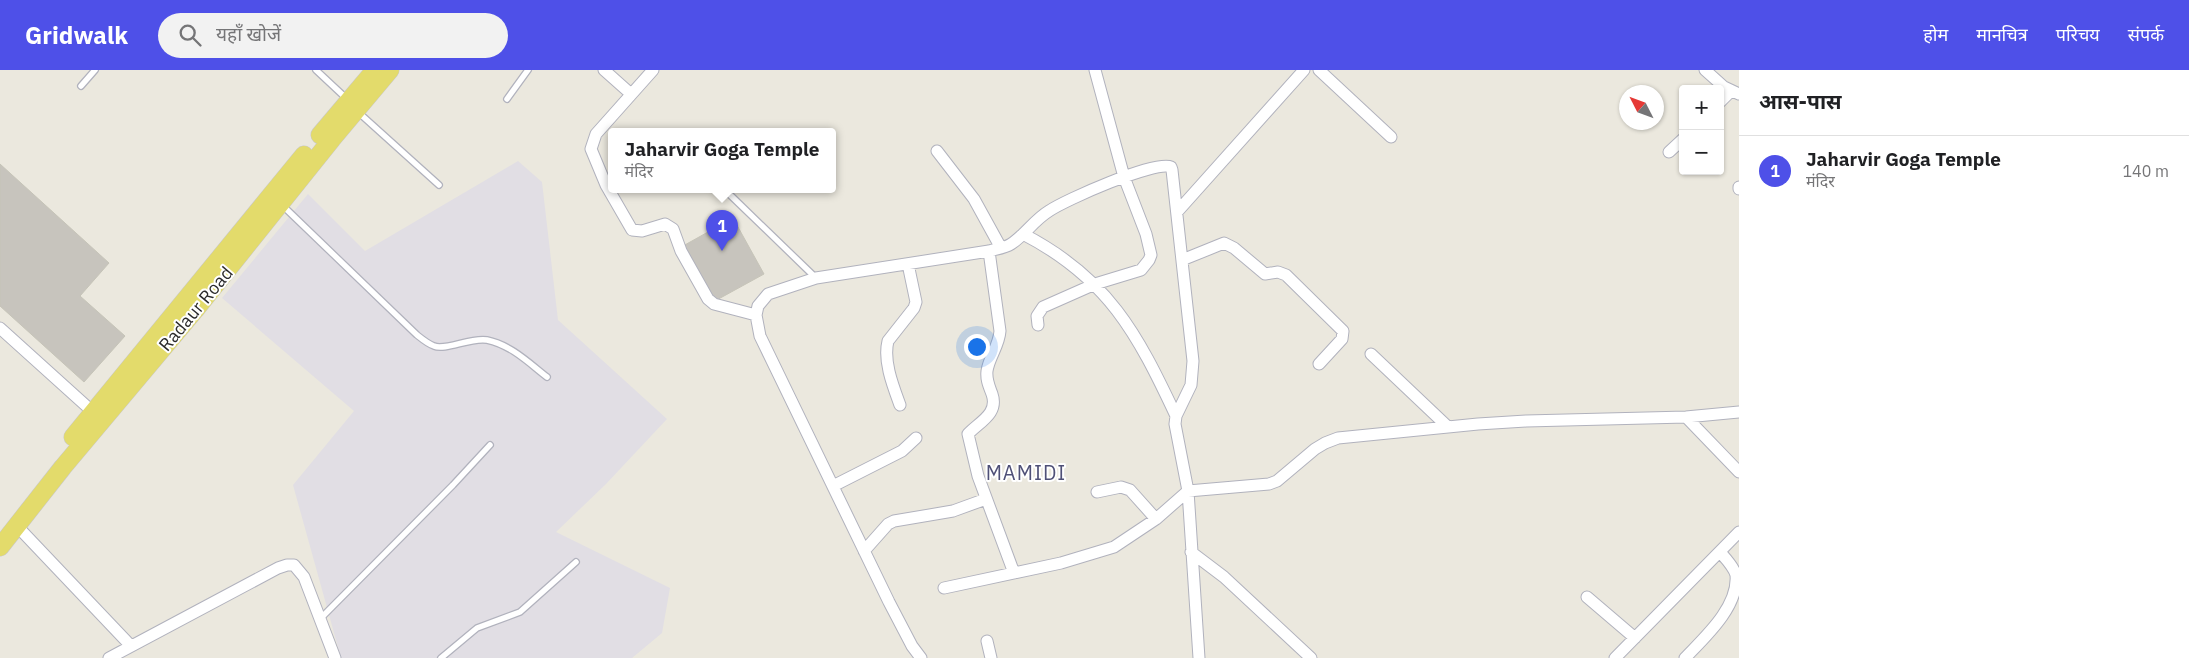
<!DOCTYPE html>
<html lang="hi">
<meta charset="utf-8">
<style>
:root{--surface:#fff;--page:#f2f2f2;--text:#202124;--muted:#757577;--line:#e0e0e0;--accent:#4e50e8}
body{margin:0;font-family:"IBM Plex Sans","Noto Sans Devanagari",sans-serif;background:var(--page);color:var(--text)}
.controls{position:absolute;right:15px;top:15px;display:grid;overflow:hidden;border-radius:5px;box-shadow:0 1px 4px #0004}
.controls button{width:45px;height:45px;display:grid;place-items:center;padding:0;border:0;border-bottom:1px solid var(--line);background:var(--surface);color:var(--text);font:25px sans-serif}
.compass{position:absolute;left:1619px;top:15px;width:45px;height:45px;border-radius:50%;background:var(--surface);box-shadow:0 1px 4px #0004;rotate:312deg}
.you{position:absolute;left:976px;top:276px;width:18px;height:18px;margin:-12px;border:4px solid #fff;border-radius:50%;background:#1a73e8;box-shadow:0 0 0 8px #1a73e833}
.badge{display:grid;place-items:center;width:32px;height:32px;border-radius:50%;background:var(--accent);color:#fff;font-size:16px;font-weight:700}
.pin{position:absolute;translate:-50% -41px;filter:drop-shadow(0 1px 2px #0008)}
.pin::after{content:'';position:absolute;top:26px;width:18px;height:15px;background:inherit;clip-path:polygon(0 0,100% 0,50% 100%)}
.popup{position:absolute;left:608px;top:58px;width:228px;height:65px;box-sizing:border-box;display:grid;place-content:center;border-radius:5px;background:var(--surface);filter:drop-shadow(0 1px 4px #0005);font-size:16px;white-space:nowrap;color:var(--muted)}
.popup b{font-size:19px;color:var(--text)}
.popup::after{content:'';position:absolute;left:50%;top:100%;margin-left:-10px;border:10px solid transparent;border-top-color:var(--surface)}
.list{margin:0;padding:0;list-style:none}
h2{display:flex;justify-content:space-between;align-items:center;height:65px;margin:0;padding:0 20px;font-size:21px}
h2 small{font-size:16px;font-weight:400;color:var(--muted)}
.list li{display:grid;grid-template-columns:32px 1fr auto;gap:15px;align-items:center;box-sizing:border-box;height:70px;padding:0 20px;border-top:1px solid var(--line)}
.list b{display:block;font-size:19px;white-space:nowrap}
.list p{margin:0;font-size:16px;white-space:nowrap;color:var(--muted)}
.list em{font-size:16px;font-style:normal;color:var(--muted)}
.icon{flex:none;width:28px;height:28px;fill:none;stroke:currentColor;stroke-width:2;stroke-linecap:round;stroke-linejoin:round}
.map{position:relative;flex:none;width:1739px;height:588px;overflow:hidden}
header{display:flex;align-items:center;gap:30px;box-sizing:border-box;height:70px;padding:0 25px;background:var(--accent);color:#fff}
header strong{font-size:24px}
nav{display:flex;gap:28px;margin-inline-start:auto;font-size:18px}
.search{width:350px;height:45px;background:var(--page);display:flex;align-items:center;gap:12px;box-sizing:border-box;padding:0 18px;border-radius:28px;color:var(--muted);font-size:19px}
main{display:flex}
aside{flex:1;background:var(--surface)}
.map>svg:first-child{display:block}
</style>
<header>
<strong>Gridwalk</strong>
<div class="search"><svg class="icon" aria-label="search" viewBox="0 0 24 24"><circle cx="10" cy="10" r="6"/><path d="M15 15l6 6"/></svg>यहाँ खोजें</div>
<nav><a>होम</a><a>मानचित्र</a><a>परिचय</a><a>संपर्क</a></nav>
</header>
<main>
<div class="map">
<svg width="1739" height="588" viewBox="0 0 1739 588">
<rect width="100%" height="100%" fill="#ebe8de"/>
<path fill="#e1dee4" d="M518 91 542 112 558 250 667 349 606 414 556 462 670 518 662 563 632 588H341L293 415 354 341 222 228 308 124 365 181Z"/>
<path fill="#c7c4bd" stroke="#c6c4b8" d="M0 94 109 193 80 226 125 266 84 312 0 236Z
M733 148 764 204 713 232 683 176Z"/>
<g fill="none" stroke-linecap="round" stroke-linejoin="round">
<g stroke="#b1b2bd" stroke-width="8">
<path id="lane" d="M316 0 347 29
M81 16 95 0
M507 29 528 0
M358 42 439 115
M725 120 816 208
M282 135 417 265C422 269 428 274 434 276 445 281 471 267 487 270 511 275 529 293 547 307
M321 548 453 415 490 375
M441 588 477 558 520 542 576 492"/>
</g>
<g stroke="#b1b2bd" stroke-width="13">
<path id="street" d="M604 0 631 24
M653 0 596 64 591 79 606 115 632 160 642 161 665 154 673 159 681 181 708 229 714 234 756 245
M1319 0 1391 67
M1705 0 1724 17 1739 24
M1720 32 1731 21
M937 81 974 129 1001 178
M1669 82 1683 69
M1739 117V119
M1177 142 1304 0
M1023 164C1108 208 1137 263 1176 346
M989 181 1000 261C999 276 989 287 987 301 986 310 989 316 992 324 999 344 979 352 968 364L978 406 1014 503
M1182 190 1224 173 1234 178 1265 204 1278 202 1286 205 1343 261 1342 269 1319 294
M1038 255 1037 246 1043 237 1095 214 1141 200 1149 190 1151 185 1146 164 1124 107 1095 0
M0 258 93 342
M1371 284 1448 357
M900 335C893 316 883 291 888 271L914 238 916 232 908 194
M1686 347 1739 402
M833 416 902 381 916 368
M1097 422 1121 417 1130 420 1156 449
M17 456 131 576
M864 481 888 454 894 451 953 441 986 429
M1191 482 1224 507 1311 588
M944 518 1061 493 1114 477 1156 449 1188 421 1269 414 1277 411 1315 379 1325 373 1338 368 1478 354 1526 351 1686 347 1739 342
M1587 527 1635 568
M987 571 991 588
M109 588 278 498 287 495H294L304 507 335 588
M921 588 912 576 889 532 760 266 756 245 758 236 768 224 816 208 989 181C996 179 1005 178 1011 174 1025 165 1034 150 1049 141 1065 130 1155 90 1171 97L1172 100 1193 291 1191 315 1176 346 1175 354 1188 421 1199 588
M1615 588 1739 462
M1685 588C1704 568 1739 537 1736 505 1734 497 1726 489 1720 482"/>
</g>
<g stroke="#c8c8c8" stroke-width="19">
<path id="primary" d="M320 65 375 0
M73 367 304 85
M0 477 63 397 195 240 332 69 390 0"/>
</g>
<use href="#lane" stroke="#fff" stroke-width="5.5"/>
<use href="#street" stroke="#fff" stroke-width="11"/>
<use href="#primary" stroke="#e3db6b" stroke-width="18"/>
</g>
<g text-anchor="middle" stroke-width="4" stroke-linejoin="round" paint-order="stroke">
<g font-size="18" fill="#2b2b2b" stroke="#fff">
<text transform="translate(196 239) rotate(-50)" y="6">Radaur Road</text>
</g>
<g font-size="20" letter-spacing="1" fill="#4f5077" stroke="#fff">
<text x="1026" y="410">MAMIDI</text>
</g>
</g>
</svg>
<div class="controls">
<button>+</button>
<button>−</button>
</div>
<svg class="compass" viewBox="-18 -18 36 36"><path d="M0-13l5 13h-10z" fill="#e53935"/><path d="M0 13l5-13h-10z" fill="#757577"/></svg>
<div class="you"></div>
<div class="pin badge" style="left:722px;top:181px">1</div>
<div class="popup"><b>Jaharvir Goga Temple</b>मंदिर</div>
</div>
<aside>
<h2>आस-पास<small></small></h2>
<ul class="list">
<li><span class="badge">1</span><div><b>Jaharvir Goga Temple</b><p>मंदिर</p></div><em>140 m</em></li>
</ul>
</aside>
</main>
